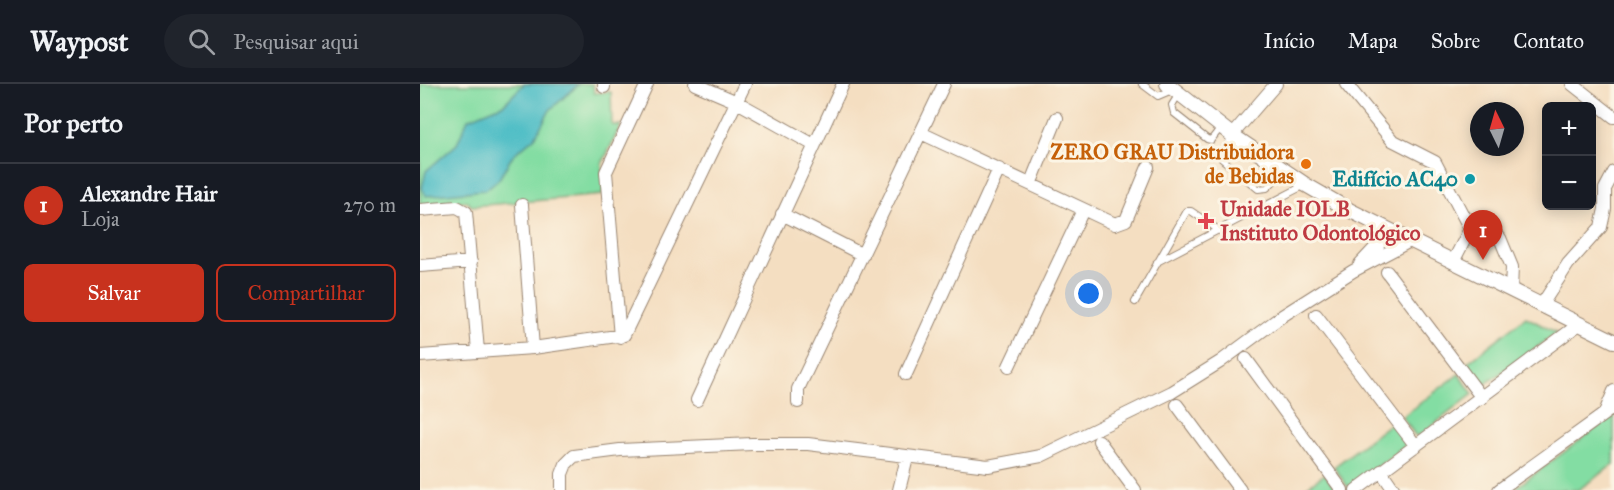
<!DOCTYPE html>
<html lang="pt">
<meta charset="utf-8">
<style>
:root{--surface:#171b24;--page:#20242c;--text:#f1f3f6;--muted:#9ea1a6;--line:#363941;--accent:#c8321e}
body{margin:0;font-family:"IM FELL Great Primer",serif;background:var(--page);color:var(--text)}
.controls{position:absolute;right:18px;top:18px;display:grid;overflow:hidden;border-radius:9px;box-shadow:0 3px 15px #0003}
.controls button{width:54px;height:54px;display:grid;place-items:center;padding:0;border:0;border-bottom:2px solid var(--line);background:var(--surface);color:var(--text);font:30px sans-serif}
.compass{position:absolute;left:1050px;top:18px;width:54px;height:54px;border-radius:50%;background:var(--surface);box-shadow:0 3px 15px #0003;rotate:355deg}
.you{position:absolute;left:669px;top:210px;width:21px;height:21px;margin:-15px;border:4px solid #fff;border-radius:50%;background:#1a73e8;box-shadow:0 0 0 9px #1a73e833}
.badge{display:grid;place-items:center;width:39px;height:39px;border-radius:50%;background:var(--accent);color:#fff;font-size:20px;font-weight:700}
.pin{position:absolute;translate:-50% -50px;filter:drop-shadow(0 2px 3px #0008)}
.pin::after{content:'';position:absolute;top:32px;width:21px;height:18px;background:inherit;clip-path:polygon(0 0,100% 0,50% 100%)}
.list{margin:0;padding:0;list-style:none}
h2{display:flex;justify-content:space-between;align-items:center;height:78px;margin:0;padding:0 24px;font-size:26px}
h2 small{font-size:20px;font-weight:400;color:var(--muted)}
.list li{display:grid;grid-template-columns:39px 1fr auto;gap:18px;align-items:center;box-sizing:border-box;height:84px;padding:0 24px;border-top:2px solid var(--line)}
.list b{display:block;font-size:22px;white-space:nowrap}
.list p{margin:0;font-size:20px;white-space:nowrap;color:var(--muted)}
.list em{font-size:20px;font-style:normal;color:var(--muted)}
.actions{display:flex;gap:12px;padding:18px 24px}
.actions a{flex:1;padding:14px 0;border:2px solid var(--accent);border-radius:9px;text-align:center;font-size:21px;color:var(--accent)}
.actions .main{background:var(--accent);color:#fff}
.icon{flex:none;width:33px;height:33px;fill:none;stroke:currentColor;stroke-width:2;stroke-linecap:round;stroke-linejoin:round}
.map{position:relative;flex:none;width:1194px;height:406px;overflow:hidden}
header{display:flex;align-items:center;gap:36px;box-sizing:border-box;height:84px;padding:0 30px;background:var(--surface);border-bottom:2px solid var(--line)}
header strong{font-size:28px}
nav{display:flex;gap:33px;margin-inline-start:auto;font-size:21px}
.search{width:420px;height:54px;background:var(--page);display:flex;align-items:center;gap:15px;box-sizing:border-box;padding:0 21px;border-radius:33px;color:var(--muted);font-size:22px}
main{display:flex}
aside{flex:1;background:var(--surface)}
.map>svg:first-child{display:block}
</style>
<header>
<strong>Waypost</strong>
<div class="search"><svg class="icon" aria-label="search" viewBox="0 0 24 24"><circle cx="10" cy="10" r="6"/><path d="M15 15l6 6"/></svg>Pesquisar aqui</div>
<nav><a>Início</a><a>Mapa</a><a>Sobre</a><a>Contato</a></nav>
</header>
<main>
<aside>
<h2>Por perto<small></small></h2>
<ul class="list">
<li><span class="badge">1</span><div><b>Alexandre Hair</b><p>Loja</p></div><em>270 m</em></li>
</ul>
<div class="actions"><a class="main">Salvar</a><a>Compartilhar</a></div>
</aside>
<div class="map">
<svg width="1194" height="406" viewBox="0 0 1194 406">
<rect width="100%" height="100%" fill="#fcf5e5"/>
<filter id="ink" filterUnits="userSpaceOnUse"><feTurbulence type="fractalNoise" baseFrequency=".0167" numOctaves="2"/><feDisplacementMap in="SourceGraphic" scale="12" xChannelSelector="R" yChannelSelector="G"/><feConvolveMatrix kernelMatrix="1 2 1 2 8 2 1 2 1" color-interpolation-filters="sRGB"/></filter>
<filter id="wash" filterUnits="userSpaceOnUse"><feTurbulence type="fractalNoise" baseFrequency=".008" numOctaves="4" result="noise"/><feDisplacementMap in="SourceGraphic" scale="24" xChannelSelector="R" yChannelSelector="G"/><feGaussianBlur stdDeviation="1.35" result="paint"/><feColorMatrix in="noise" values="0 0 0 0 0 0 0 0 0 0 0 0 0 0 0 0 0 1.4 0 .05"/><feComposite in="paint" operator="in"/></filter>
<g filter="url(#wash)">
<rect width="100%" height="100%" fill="#f4dec1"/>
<path fill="#83dda3" stroke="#5f8460" stroke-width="1.5" d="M0 0H173L174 9 191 8 192 41H201L182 80 183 111 52 122 47 117 0 121Z
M1106 233 1137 249 1064 301 1047 279Z
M1039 290 1053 310 999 352 995 351 982 333Z
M1194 331V380L1158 406H1093Z
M971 339 985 357V362L932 402H927L914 383Z
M905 390 916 406H882Z"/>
<path fill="#4fbec6" stroke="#457472" stroke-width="1.5" d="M104 0H159L130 26 115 53 93 71 79 95 65 106 6 112 2 104 6 87 37 60 48 35 84 20Z"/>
</g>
<g filter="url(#ink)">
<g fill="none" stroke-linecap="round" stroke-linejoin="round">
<g stroke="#988470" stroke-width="8">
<path id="service" d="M722 0 738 12 752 6
M759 10 752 21 754 29 787 55 791 56 802 42
M812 51 802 75 838 105 847 104 864 87
M737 178 885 101
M715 218 767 127H771L800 147"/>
</g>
<g stroke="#988470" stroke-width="14">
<path id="minor" d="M184 0V3
M275 0 317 18 394 61
M926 0 972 56 1015 78 1050 145 1080 154 1092 183 1091 206
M1152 0 1194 33
M501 49 695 140 706 136 728 83
M812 51 856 0
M611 98 637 34
M102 121 113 264
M0 126 37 123 46 128 58 267
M362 130 443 171
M1033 178 1050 145
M940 180 971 147
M0 182 51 178
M967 188 1062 314
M1121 222 1148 180 1181 143 1185 125V105L1194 88
M896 231 996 362
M200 253 186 88 227 0
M0 272 113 264 204 251 325 0
M826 275 922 406
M589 282 663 126
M486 290 579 85
M277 316 423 0
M378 318V305L524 0
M757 321 820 406
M1186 326 1194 307
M679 357 715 406
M961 387 974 406
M142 406V390L146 380 154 372 200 366 332 360H388L568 382 621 372 752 308 800 278 862 232 933 187 990 157
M479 406 487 374
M936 406 1158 241
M1079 406 1194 323"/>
</g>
<g stroke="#988470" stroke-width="16">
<path id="tertiary" d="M747 0 812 51 886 101 931 127 1194 257"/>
</g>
<use href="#service" stroke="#fff" stroke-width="6"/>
<use href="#minor" stroke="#fff" stroke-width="12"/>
<use href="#tertiary" stroke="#fff" stroke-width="14"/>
</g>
</g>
<circle fill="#e8710a" stroke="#fcf5e5" stroke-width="2" cx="886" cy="80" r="6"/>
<circle fill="#0f9aa8" stroke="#fcf5e5" stroke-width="2" cx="1050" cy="95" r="6"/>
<path fill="#e0444e" stroke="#fcf5e5" stroke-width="2" d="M783 128h6v6h6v6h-6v6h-6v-6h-6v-6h6z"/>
<g text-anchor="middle" stroke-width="6" stroke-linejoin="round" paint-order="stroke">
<g font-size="21" font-weight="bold" fill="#c56008" stroke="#fcf5e5" text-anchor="end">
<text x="874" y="75">ZERO GRAU Distribuidora<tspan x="874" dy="24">de Bebidas</tspan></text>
</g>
<g font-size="21" font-weight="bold" fill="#0d838f" stroke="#fcf5e5" text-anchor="end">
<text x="1038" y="102">Edifício AC40</text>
</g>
<g font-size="21" font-weight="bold" fill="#be3a42" stroke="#fcf5e5" text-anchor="start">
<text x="800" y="132">Unidade IOLB<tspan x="800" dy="24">Instituto Odontológico</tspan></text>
</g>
</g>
</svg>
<div class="controls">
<button>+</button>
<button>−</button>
</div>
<svg class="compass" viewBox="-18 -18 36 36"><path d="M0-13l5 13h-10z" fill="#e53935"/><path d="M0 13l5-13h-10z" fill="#9ea1a6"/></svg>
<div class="you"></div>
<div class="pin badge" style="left:1063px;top:176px">1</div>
</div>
</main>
